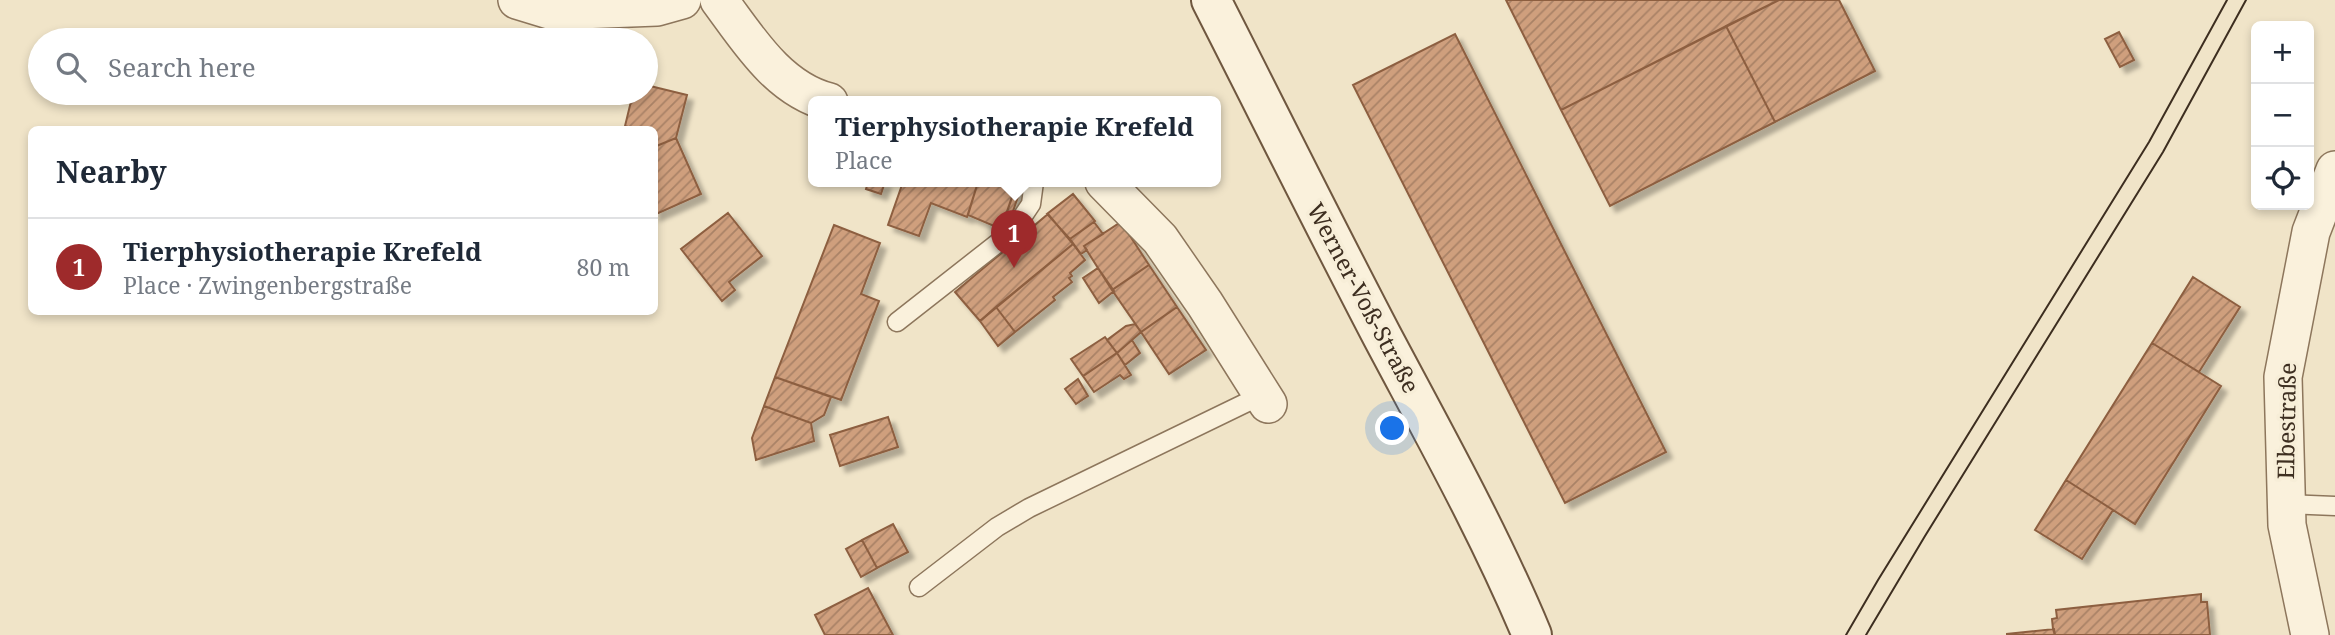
<!DOCTYPE html>
<meta charset="utf-8">
<style>
:root{--surface:#fff;--page:#f6f6f7;--text:#1f2937;--muted:#747a83;--line:#e0e1e3;--accent:#9e2a2b}
body{margin:0;font-family:"Noto Serif",serif;background:var(--page);color:var(--text)}
.controls{position:absolute;right:21px;top:21px;display:grid;overflow:hidden;border-radius:10px;box-shadow:0 4px 10px #0003}
.controls button{width:63px;height:63px;display:grid;place-items:center;padding:0;border:0;border-bottom:2px solid var(--line);background:var(--surface);color:var(--text);font:35px sans-serif}
.you{position:absolute;left:1393px;top:429px;width:24px;height:24px;margin:-18px;border:5px solid #fff;border-radius:50%;background:#1a73e8;box-shadow:0 0 0 10px #1a73e833}
.badge{display:grid;place-items:center;width:46px;height:46px;border-radius:50%;background:var(--accent);color:#fff;font-size:23px;font-weight:700}
.pin{position:absolute;translate:-50% -58px;filter:drop-shadow(0 2px 4px #0008)}
.pin::after{content:'';position:absolute;top:37px;width:24px;height:21px;background:inherit;clip-path:polygon(0 0,100% 0,50% 100%)}
.popup{position:absolute;left:808px;top:96px;width:413px;height:91px;box-sizing:border-box;display:grid;place-content:center;border-radius:10px;background:var(--surface);filter:drop-shadow(0 2px 5px #0005);font-size:23px;white-space:nowrap;color:var(--muted)}
.popup b{font-size:26px;color:var(--text)}
.popup::after{content:'';position:absolute;left:50%;top:100%;margin-left:-14px;border:14px solid transparent;border-top-color:var(--surface)}
.list{margin:0;padding:0;list-style:none}
h2{display:flex;justify-content:space-between;align-items:center;height:91px;margin:0;padding:0 28px;font-size:30px}
h2 small{font-size:23px;font-weight:400;color:var(--muted)}
.list li{display:grid;grid-template-columns:46px 1fr auto;gap:21px;align-items:center;box-sizing:border-box;height:98px;padding:0 28px;border-top:2px solid var(--line)}
.list b{display:block;font-size:26px;white-space:nowrap}
.list p{margin:0;font-size:23px;white-space:nowrap;color:var(--muted)}
.list em{font-size:23px;font-style:normal;color:var(--muted)}
.icon{flex:none;width:38px;height:38px;fill:none;stroke:currentColor;stroke-width:2;stroke-linecap:round;stroke-linejoin:round}
.map{position:relative;flex:none;width:2335px;height:635px;overflow:hidden}
.search{position:absolute;background:var(--surface);box-shadow:0 4px 10px #0003;left:28px;top:28px;width:630px;height:77px;display:flex;align-items:center;gap:18px;box-sizing:border-box;padding:0 24px;border-radius:38px;color:var(--muted);font-size:26px}
.panel{position:absolute;background:var(--surface);box-shadow:0 4px 10px #0003;left:28px;top:126px;width:630px;height:189px;border-radius:10px}
.map>svg:first-child{display:block}
</style>
<div class="map">
<svg width="2335" height="635" viewBox="0 0 2335 635">
<defs>
<pattern id="building-hatch" width="6" height="6" patternUnits="userSpaceOnUse" patternTransform="scale(1.75)"><rect width="6" height="6" fill="#cf9f7d"/><path d="M-1 1l2-2M0 6l6-6M5 7l2-2" fill="none" stroke="#a98266"/></pattern>
<filter id="shadow"><feDropShadow dx="6" dy="6" stdDeviation="2" flood-color="#0004"/></filter>
</defs>
<rect width="100%" height="100%" fill="#f0e4c8"/>
<path fill="url(#building-hatch)" stroke="#8d5f41" stroke-width="2" filter="url(#shadow)" d="M1506 0H1779L1561 110Z
M1779 0H1839L1875 71 1775 122 1726 26Z
M1726 26 1775 122 1610 206 1561 110Z
M2119 32 2134 60 2120 67 2105 39Z
M1455 34 1666 452 1565 503 1353 85Z
M646 85 687 95 676 138 654 147V130H637L625 126 633 93H646Z
M676 138 701 194 654 215V147Z
M868 182H885L881 194 866 189Z
M903 182H978L967 217 931 203 919 236 888 225Z
M978 182H1017L1001 229 968 215Z
M1016 186 1021 188 1011 217 1006 215Z
M1073 194 1095 221 1070 239 1047 214Z
M728 213 762 256 729 282 735 290 722 301 681 249Z
M1048 214 1073 244 980 321 955 292Z
M1094 222 1103 234 1084 246 1087 250 1081 254 1070 239Z
M1121 222 1149 265 1112 290 1084 246Z
M834 225 880 243 861 294 879 301 841 400 775 377Z
M1073 244 1085 260 1070 273 1072 276 1069 278 1072 282 1053 297 1055 300 1015 332 996 307Z
M1149 265 1177 307 1141 332 1112 290Z
M1098 268 1114 291 1099 303 1083 278Z
M2193 277 2240 307 2199 372 2152 343Z
M996 307 1015 332 998 346 980 321Z
M1177 307 1206 350 1169 374 1141 332Z
M1135 324 1141 332 1117 353 1107 340 1126 326Z
M1105 337 1117 353 1083 376 1071 359Z
M1132 340 1140 353 1125 365 1117 353Z
M2152 343 2221 386 2135 524 2066 480Z
M1117 353 1131 375 1124 379 1120 375 1094 392 1083 376Z
M775 377 831 397 824 415 811 423 764 406Z
M1078 379 1088 396 1076 404 1065 389Z
M764 406 811 423 814 441 756 460 752 438Z
M888 417 898 447 840 466 830 435Z
M2066 480 2113 510 2082 559 2035 530Z
M893 524 908 552 877 568 862 540Z
M862 540 877 568 861 577 846 549Z
M868 588 893 635H825L815 615Z
M2201 594V602H2207L2210 635H2055L2053 629 2052 619 2057 618 2056 610Z
M2054 629 2055 635H2007V634Z"/>
<g fill="none" stroke-linecap="round" stroke-linejoin="round">
<g stroke="#8d765c" stroke-width="21">
<path id="service" d="M897 322 1013 231 1031 204 1034 182
M2286 504 2335 506
M919 587 997 527 1029 508 1262 395"/>
</g>
<g stroke="#8d765c" stroke-width="40">
<path id="minor" d="M517 0 553 11 657 7 682 0
M719 0C748 39 778 89 829 102
M1104 182 1160 239 1205 304 1268 404
M2310 635 2287 525 2283 377 2311 232 2335 170"/>
</g>
<g stroke="#6f573f" stroke-width="42">
<path id="secondary" d="M1211 0C1268 112 1324 225 1382 336 1434 434 1489 532 1532 635"/>
</g>
<use href="#service" stroke="#faf1dc" stroke-width="18"/>
<use href="#minor" stroke="#faf1dc" stroke-width="37"/>
<use href="#secondary" stroke="#faf1dc" stroke-width="38"/>
<path stroke="#3d2e20" stroke-width="2" d="M1846 635 1878 580 2149 142 2227 0
M1866 635 1925 536 2163 152 2246 0"/>
</g>
<g text-anchor="middle" stroke-width="7" stroke-linejoin="round" paint-order="stroke">
<g font-size="23" fill="#3d2e20" stroke="#f7eed8">
<text transform="translate(1363 298) rotate(62)" y="8">Werner-Voß-Straße</text>
<text transform="translate(2287 421) rotate(-89)" y="8">Elbestraße</text>
</g>
</g>
</svg>
<div class="controls">
<button>+</button>
<button>−</button>
<button><svg class="icon" aria-label="locate" viewBox="0 0 24 24"><circle cx="12" cy="12" r="6"/><path d="M12 2v4M12 18v4M2 12h4M18 12h4"/></svg></button>
</div>
<div class="you"></div>
<div class="pin badge" style="left:1014px;top:268px">1</div>
<div class="popup"><b>Tierphysiotherapie Krefeld</b>Place</div>
<div class="search"><svg class="icon" aria-label="search" viewBox="0 0 24 24"><circle cx="10" cy="10" r="6"/><path d="M15 15l6 6"/></svg>Search here</div>
<section class="panel">
<h2>Nearby<small></small></h2>
<ul class="list">
<li><span class="badge">1</span><div><b>Tierphysiotherapie Krefeld</b><p>Place · Zwingenbergstraße</p></div><em>80 m</em></li>
</ul>
</section>
</div>
